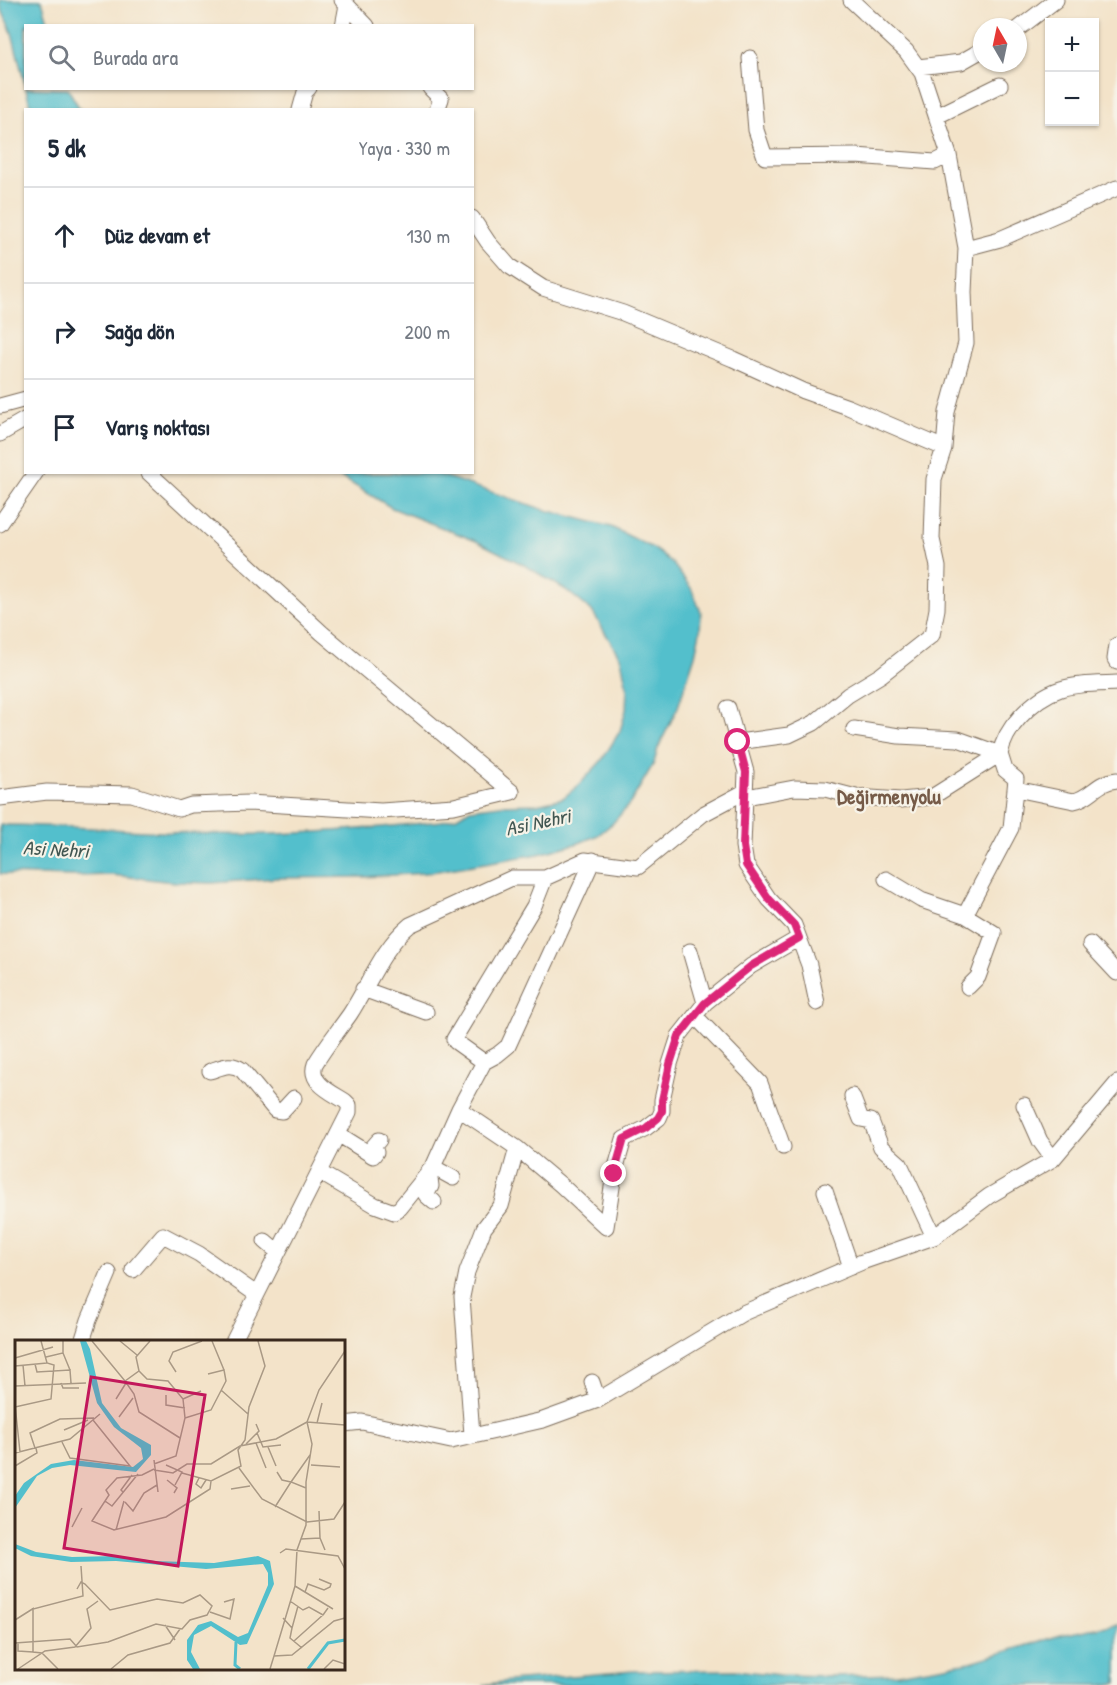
<!DOCTYPE html>
<html lang="tr">
<meta charset="utf-8">
<style>
:root{--surface:#fff;--page:#f2f2f3;--text:#1f2937;--muted:#747a83;--line:#e0e1e3}
body{margin:0;font-family:"Patrick Hand",sans-serif;background:var(--page);color:var(--text)}
.controls{position:absolute;right:18px;top:18px;display:grid;overflow:hidden;border-radius:0px;box-shadow:0 2px 4px #0004}
.controls button{width:54px;height:54px;display:grid;place-items:center;padding:0;border:0;border-bottom:2px solid var(--line);background:var(--surface);color:var(--text);font:30px sans-serif}
.compass{position:absolute;left:973px;top:18px;width:54px;height:54px;border-radius:50%;background:var(--surface);box-shadow:0 2px 4px #0004;rotate:351deg}
.stop{position:absolute;width:18px;height:18px;margin:-14px;border:4px solid #db2777;border-radius:50%;background:#fff}
.stop.end{background:#db2777;border-color:#fff;box-shadow:0 2px 6px #0008}
.list{margin:0;padding:0;list-style:none}
h2{display:flex;justify-content:space-between;align-items:center;height:78px;margin:0;padding:0 24px;font-size:26px}
h2 small{font-size:20px;font-weight:400;color:var(--muted)}
.list li{display:grid;grid-template-columns:39px 1fr auto;gap:18px;align-items:center;box-sizing:border-box;height:96px;padding:0 24px;border-top:2px solid var(--line)}
.list b{display:block;font-size:22px;white-space:nowrap}
.list em{font-size:20px;font-style:normal;color:var(--muted)}
.icon{flex:none;width:33px;height:33px;fill:none;stroke:currentColor;stroke-width:2;stroke-linecap:round;stroke-linejoin:round}
.map{position:relative;flex:none;width:1117px;height:1685px;overflow:hidden}
.search{position:absolute;background:var(--surface);box-shadow:0 2px 4px #0004;left:24px;top:24px;width:450px;height:66px;display:flex;align-items:center;gap:15px;box-sizing:border-box;padding:0 21px;border-radius:0px;color:var(--muted);font-size:22px}
.panel{position:absolute;background:var(--surface);box-shadow:0 2px 4px #0004;left:24px;top:108px;width:450px;height:366px;border-radius:0px}
.map>svg:first-child{display:block}
</style>
<div class="map">
<svg width="1117" height="1685" viewBox="0 0 1117 1685">
<rect width="100%" height="100%" fill="#f7f3e8"/>
<filter id="ink" filterUnits="userSpaceOnUse"><feTurbulence type="fractalNoise" baseFrequency=".0167" numOctaves="2"/><feDisplacementMap in="SourceGraphic" scale="12" xChannelSelector="R" yChannelSelector="G"/><feConvolveMatrix kernelMatrix="1 2 1 2 8 2 1 2 1" color-interpolation-filters="sRGB"/></filter>
<filter id="wash" filterUnits="userSpaceOnUse"><feTurbulence type="fractalNoise" baseFrequency=".008" numOctaves="4" result="noise"/><feDisplacementMap in="SourceGraphic" scale="24" xChannelSelector="R" yChannelSelector="G"/><feGaussianBlur stdDeviation="1.35" result="paint"/><feColorMatrix in="noise" values="0 0 0 0 0 0 0 0 0 0 0 0 0 0 0 0 0 1.4 0 .05"/><feComposite in="paint" operator="in"/></filter>
<g filter="url(#wash)">
<rect width="100%" height="100%" fill="#f3e3c9"/>
<path fill="#52bfcc" stroke="#467475" stroke-width="1.5" d="M0 0H42L49 25 26 26V88L68 89 80 109H31L12 33 0 6Z
M334 473H435L542 509 611 527 653 548 673 564 691 588 701 612 700 632 695 655 678 707 658 748 654 763 631 802 613 823 598 835 579 843 539 854 425 873 363 877 276 878 212 883 174 882 112 875 73 876 0 874V825C91 825 183 837 274 834 330 832 387 827 442 821L457 817 470 809 500 805 537 804 563 798 579 785 602 760 620 731 626 710 627 688 621 659 592 611 566 590 526 566 476 541 392 508Z
M1117 1624V1683L1102 1685H483L509 1681 634 1671 735 1670 780 1675 834 1676 897 1674 971 1662 1061 1635Z"/>
</g>
<g filter="url(#ink)">
<g fill="none" stroke-linecap="round" stroke-linejoin="round">
<g stroke="#7b6b5a" stroke-width="17">
<path id="minor" d="M342 0 367 26
M343 26 347 5
M1018 29 1056 0
M750 58 756 130 765 157 856 156 935 162 949 155
M918 67 961 62 982 50
M430 88 441 99 437 110
M300 110 305 92 309 88
M937 116 1000 85
M472 218 488 242 509 266 543 288 623 313 733 359 803 391 848 407 944 448
M966 248 1000 239 1117 188
M0 406 26 399
M0 434 26 419
M0 524 36 472
M1117 645 1115 659 1117 662
M728 708 746 772 743 846 746 865 769 899 794 925 809 965 817 1003
M854 729 899 736 958 739 1000 754 1005 770 1016 779 1011 828 965 915
M738 742 789 735 814 723 848 695 881 675 932 635 937 609 938 567 932 539 934 479 944 448 947 412 966 343 964 292 966 248 949 155 922 73 906 51 851 0
M1016 789 1074 801C1092 797 1096 782 1117 780
M746 797 794 788 825 789 856 797 901 800 932 797 1000 754C1003 739 1010 728 1020 717 1051 683 1074 685 1117 683
M0 798 47 792 132 794 179 809 191 805 249 803 381 811 454 806 512 792 322 633 148 472
M886 879 921 900 965 915 994 933 978 977 968 987
M1090 944 1117 973
M690 951 705 1003
M363 989 426 1012
M695 1016 760 1083 783 1147
M484 1062 456 1042 454 1039 534 906 545 878
M210 1071C222 1067 231 1062 242 1070L275 1110 282 1111 294 1098
M852 1096 861 1119 871 1121 881 1147 900 1164 934 1237
M1024 1105 1040 1141 1053 1159
M459 1109 517 1148 501 1206 484 1228 467 1272 462 1297 472 1435
M338 1134 373 1156 376 1152 372 1148 379 1140
M517 1148 561 1185 606 1227 614 1174 624 1139 646 1128 659 1118 662 1111V1100L670 1064 679 1036 705 1003 751 966 799 938
M433 1167 453 1178
M429 1171 431 1186 426 1195 434 1202
M319 1172 375 1205 394 1212 400 1208 433 1167 459 1109 484 1062 497 1055 508 1046 593 860
M825 1191 851 1267
M265 1241 278 1252
M133 1270 163 1235 199 1254 256 1294
M82 1342 89 1320 109 1273
M233 1342 349 1112V1105L345 1101C333 1093 308 1083 315 1064 325 1047 338 1031 350 1014 369 985 382 948 410 925L512 878H545L585 860 638 867 703 814 746 791
M592 1382 598 1400
M344 1424 362 1422 451 1441 543 1420 598 1400 743 1313 862 1262 934 1237 989 1196 1053 1159 1117 1083"/>
</g>
<use href="#minor" stroke="#fff" stroke-width="15"/>
</g>
</g>
<g fill="none" stroke-linecap="round" stroke-linejoin="round" filter="url(#ink)">
<path stroke="#db2777" stroke-width="8" d="M614 1174 624 1139 646 1128 658 1118 662 1111V1100L670 1064 679 1036 705 1003 751 966 799 938 794 925 769 899 746 865 743 846 746 772 738 742"/>
</g>
<g text-anchor="middle" stroke-width="4.5" stroke-linejoin="round" paint-order="stroke">
<g font-size="20" font-style="italic" fill="#425752" stroke="#f7f3e8">
<text transform="translate(538 822) rotate(-12)" y="7">Asi Nehri</text>
<text transform="translate(56 849) rotate(3)" y="7">Asi Nehri</text>
</g>
<g font-size="21" font-weight="bold" fill="#765b48" stroke="#f7f3e8">
<text x="889" y="804">Değirmenyolu</text>
</g>
</g>
<g transform="translate(15 1340)">
<rect width="330" height="330" fill="#f3e3c9"/>
<path d="M65 1H71L75 9 87 63 106 88 136 105V115L121 132 55 125 37 128 22 136 0 168V156L9 143 36 124 59 120 118 127 128 119 126 108 99 87 82 63ZM0 204 21 212 57 217 101 216 140 221 199 223 243 216 255 221 259 244 232 304 225 305 196 286 179 295 176 312 185 329H178L172 320V300L183 285 196 281 223 297 233 293 253 245V233L248 224 191 229 101 221 56 222 16 216 0 208Z" fill="#52bfcc"/>
<path fill="none" stroke="#52bfcc" stroke-width="3" d="M221 302 220 325 225 329M293 329 313 303 330 300"/>
<path fill="none" stroke="#a99985" stroke-width="1.5" d="M77 1 110 41 124 31 132 39 153 41 168 59 170 78 161 116 139 124M105 1 122 15M48 13 55 30M31 17 48 13V1M0 18 38 7M20 24 22 32 55 30 56 43M8 25 10 46M0 26 32 23M124 31 121 17 135 1M161 32 154 21 158 12 187 1M193 34 209 30 197 1M110 41 119 54 124 72 165 98M46 43 48 48H64M0 46 71 43M206 50 233 74M151 55V65L170 68M101 59 111 43M168 59 186 51M0 65 5 112M0 67 36 59 39 25 32 23 26 1M104 77 118 58M170 78 196 70 211 41 209 30M292 82 330 85M302 83 307 63M49 90 73 80M242 93 248 107 266 105M47 102 55 118 115 126 78 80M241 103 251 128M231 104 244 91 241 84M253 107 261 126M20 108 15 93 45 79 79 78M0 113 55 99 85 74M139 120 143 152M151 125 167 132 160 145M296 125 325 127M0 126 22 113 21 108M224 128 247 159 292 182 319 179 330 162M139 129 127 135 102 138 91 150 94 155 77 181 99 190 151 177 195 149 196 141M139 130 158 133 172 124H196L225 106 261 99 292 82M167 133 196 141 226 126 223 110 230 100 234 67 250 26 243 1M184 138 181 144 186 148 191 140M152 140 162 148 159 153M291 148 276 142 295 115M216 149 235 146M108 152 106 150 117 135M90 161 97 166 123 134M110 162 118 171 129 153 142 145M260 167 276 142 267 140 262 132M304 171 305 198M57 187 67 168M101 190 109 161M286 199 305 198 310 210M265 213 271 209 323 216 330 229M280 246 318 269M290 252 293 244 309 250 315 247 316 244 304 239M275 261 288 270 294 267 308 275 313 268M195 272 215 279 219 259 209 262M268 278 277 288 275 298 287 308M0 280 19 268M150 285 160 300M277 288 283 266M279 301 309 274M0 303 55 299 62 307 93 302 141 284 167 289 175 280 192 275 197 266 185 255 168 263 142 259 95 270 70 244 66 242 62 249M3 303V311L18 312M259 316 280 246 282 210 291 185V142L297 104 292 82 304 50 330 11M3 329 30 311 60 307 76 288 72 269 83 261M43 329 27 313 18 312V269L68 256 66 226M96 329 113 315 155 303 165 289M255 329 259 316 277 315 319 281 330 278M309 329 318 320 330 324"/>
<path fill="#c2185b" fill-opacity="0.15" stroke="#c2185b" stroke-width="3" d="M76 37 190 55 163 226 49 208Z"/>
<rect width="330" height="330" fill="none" stroke="#3b2a1e" stroke-width="3"/>
</g>
</svg>
<div class="controls">
<button>+</button>
<button>−</button>
</div>
<svg class="compass" viewBox="-18 -18 36 36"><path d="M0-13l5 13h-10z" fill="#e53935"/><path d="M0 13l5-13h-10z" fill="#747a83"/></svg>
<div class="stop" style="left:738px;top:742px"></div>
<div class="stop end" style="left:614px;top:1174px"></div>
<div class="search"><svg class="icon" aria-label="search" viewBox="0 0 24 24"><circle cx="10" cy="10" r="6"/><path d="M15 15l6 6"/></svg>Burada ara</div>
<section class="panel">
<h2>5 dk<small>Yaya · 330 m</small></h2>
<ul class="list">
<li><svg class="icon" aria-label="ahead" viewBox="0 0 24 24"><path d="M12 20V5M6 11l6-6 6 6"/></svg><div><b>Düz devam et</b></div><em>130 m</em></li>
<li><svg class="icon" aria-label="right" viewBox="0 0 24 24"><path d="M7 20v-9h11M14 6l5 5-5 5"/></svg><div><b>Sağa dön</b></div><em>200 m</em></li>
<li><svg class="icon" aria-label="arrive" viewBox="0 0 24 24"><path d="M6 21V4h12l-3 4 3 4H6"/></svg><div><b>Varış noktası</b></div></li>
</ul>
</section>
</div>
